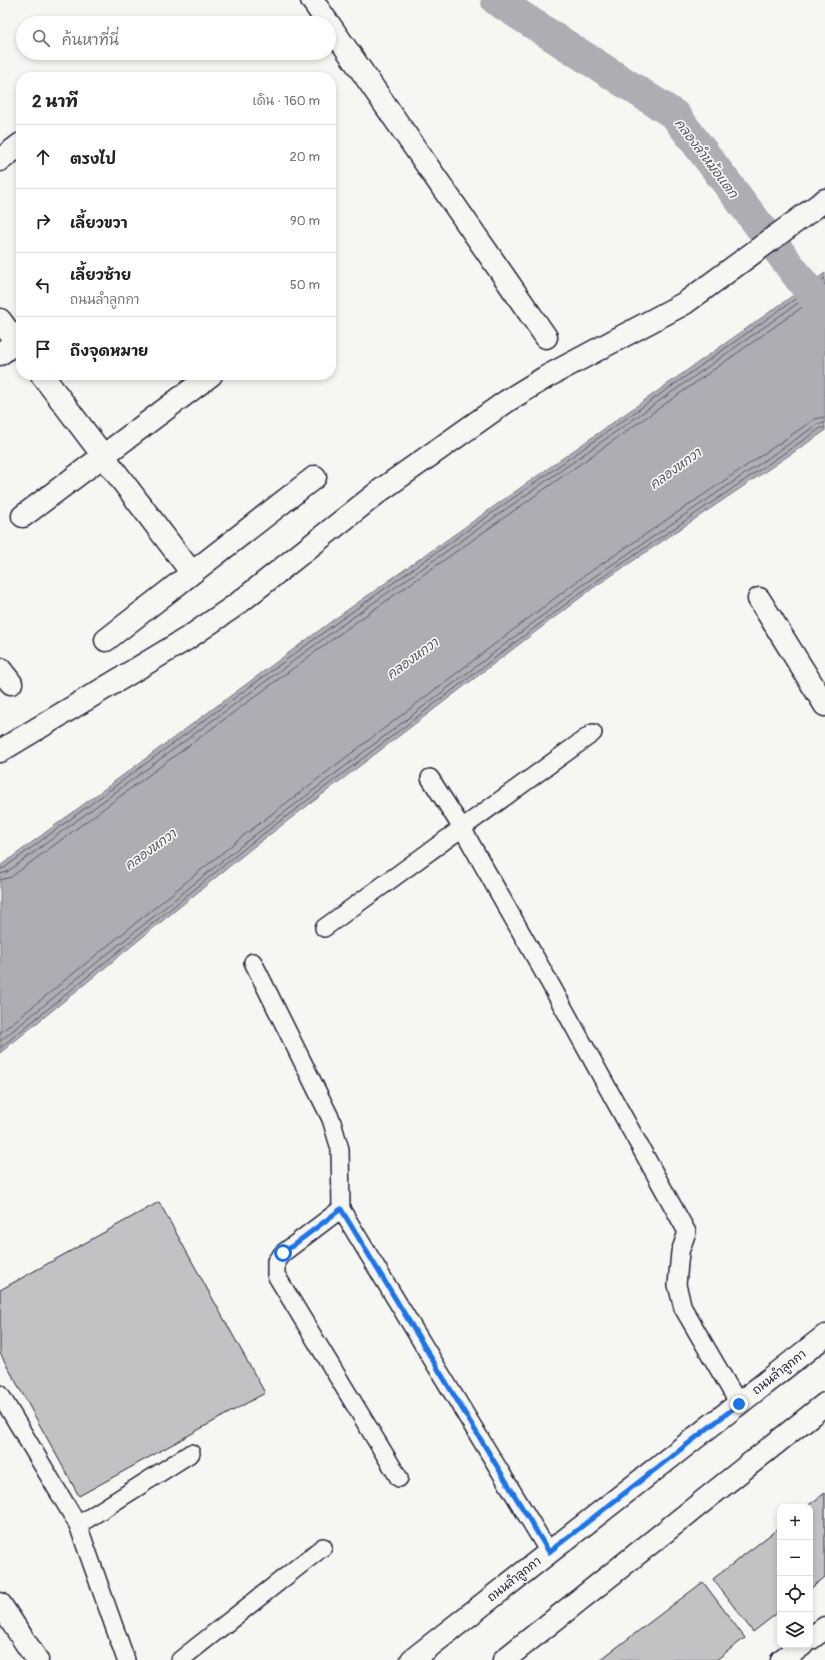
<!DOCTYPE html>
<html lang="th">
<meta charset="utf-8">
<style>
:root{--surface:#fff;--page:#f2f2f2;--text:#222;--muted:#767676;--line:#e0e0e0}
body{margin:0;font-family:Pangolin,"Playpen Sans Thai",sans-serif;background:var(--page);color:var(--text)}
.controls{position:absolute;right:12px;bottom:12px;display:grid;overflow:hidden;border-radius:8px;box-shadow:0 2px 6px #0003}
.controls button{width:36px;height:36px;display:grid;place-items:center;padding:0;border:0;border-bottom:1px solid var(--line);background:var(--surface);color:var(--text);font:20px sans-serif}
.stop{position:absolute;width:12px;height:12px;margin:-9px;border:3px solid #1a73e8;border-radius:50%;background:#fff}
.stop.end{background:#1a73e8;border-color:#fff;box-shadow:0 1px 4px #0008}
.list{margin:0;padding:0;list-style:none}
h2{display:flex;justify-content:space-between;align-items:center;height:52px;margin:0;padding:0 16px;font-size:17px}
h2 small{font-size:13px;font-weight:400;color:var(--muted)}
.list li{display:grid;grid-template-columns:26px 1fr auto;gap:12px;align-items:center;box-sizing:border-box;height:64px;padding:0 16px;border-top:1px solid var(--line)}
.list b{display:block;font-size:15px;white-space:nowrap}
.list p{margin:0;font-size:13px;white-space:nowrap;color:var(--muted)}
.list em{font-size:13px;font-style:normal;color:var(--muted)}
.icon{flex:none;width:22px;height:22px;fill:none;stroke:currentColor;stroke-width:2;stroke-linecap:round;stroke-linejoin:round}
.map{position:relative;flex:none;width:825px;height:1660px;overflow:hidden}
.search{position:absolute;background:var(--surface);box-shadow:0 2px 6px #0003;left:16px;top:16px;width:320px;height:44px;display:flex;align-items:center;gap:10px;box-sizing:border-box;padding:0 14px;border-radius:22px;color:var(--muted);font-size:15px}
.panel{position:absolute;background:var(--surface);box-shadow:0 2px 6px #0003;left:16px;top:72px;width:320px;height:308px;border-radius:16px}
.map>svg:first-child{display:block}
</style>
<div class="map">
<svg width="825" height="1660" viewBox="0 0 825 1660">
<rect width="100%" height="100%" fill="#f6f6f2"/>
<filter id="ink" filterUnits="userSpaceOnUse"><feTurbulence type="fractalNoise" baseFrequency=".025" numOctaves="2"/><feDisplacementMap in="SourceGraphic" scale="8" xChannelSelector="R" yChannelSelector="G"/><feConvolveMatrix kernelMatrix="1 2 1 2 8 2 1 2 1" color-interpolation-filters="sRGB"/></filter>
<g filter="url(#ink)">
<path fill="#adadb3" stroke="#757583" d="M825 273V431L593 588 252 848 0 1053V866L336 618Z"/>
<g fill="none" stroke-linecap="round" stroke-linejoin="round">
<path stroke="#5a5a6b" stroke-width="1" d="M0 869 4 868 339 621 825 278
M0 874 7 872 342 625 825 284
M0 880 11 877 345 630 825 291
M0 1033 243 836 584 576 815 419 825 417
M0 1041 247 841 588 581 818 424 825 423
M0 1048 250 844 591 585 821 428H825"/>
<path stroke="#adadb3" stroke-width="31" d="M496 0 675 115 825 312"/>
</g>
<path fill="#c2c2c4" stroke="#22223b" d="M159 1202 265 1393 79 1496 0 1353V1290Z
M825 1493V1577L810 1589V1507H806Z
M780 1527V1611L753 1632 713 1579Z
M703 1582 745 1638 716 1660H600Z"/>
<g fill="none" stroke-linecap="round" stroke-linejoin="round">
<g stroke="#22223b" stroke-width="20">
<path id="lane" d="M430 778 462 828 552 987 687 1232 680 1252 677 1285 683 1308 739 1404
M324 928 593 733
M253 962 331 1119 340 1149 341 1209 549 1552
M341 1209 283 1253 276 1261V1275L399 1478
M0 1394 78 1525 126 1660
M78 1525 191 1453
M180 1660 323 1547"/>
</g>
<g stroke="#22223b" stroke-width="25">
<path id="street" d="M312 0 328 23
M329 24 546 337
M0 160 21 144
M0 320 21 348
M0 354 21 338
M42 375 192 573
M23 516 211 375
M759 599 825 705
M106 640 315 477
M0 669 11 683
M0 751 188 638 236 605 381 490 507 401 546 377 685 303 825 200
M0 1604 37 1660
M810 1639 825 1628
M782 1660 802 1645"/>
</g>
<g stroke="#22223b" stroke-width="25">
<path id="secondary" d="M412 1660 825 1336
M504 1660 825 1404"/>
</g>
<use href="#lane" stroke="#f6f6f2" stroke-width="17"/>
<use href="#street" stroke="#f6f6f2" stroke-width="22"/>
<use href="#secondary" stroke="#f6f6f2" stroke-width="22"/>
</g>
</g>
<g fill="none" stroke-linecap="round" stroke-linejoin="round" filter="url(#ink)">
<path stroke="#1a73e8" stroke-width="5" d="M283 1253 341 1209 549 1552 739 1404"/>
</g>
<g text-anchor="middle" stroke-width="3.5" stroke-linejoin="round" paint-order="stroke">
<g font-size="12" fill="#22223b" stroke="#f6f6f2">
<text transform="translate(779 1372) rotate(-38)" y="4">ถนนลำลูกกา</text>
<text transform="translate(514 1579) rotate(-38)" y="4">ถนนลำลูกกา</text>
</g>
<g font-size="13" font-style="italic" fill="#535365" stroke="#f6f6f2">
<text transform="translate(707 158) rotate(53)" y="5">คลองลำหม้อแตก</text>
<text transform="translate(675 468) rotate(-36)" y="5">คลองหกวา</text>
<text transform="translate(412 658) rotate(-36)" y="5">คลองหกวา</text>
<text transform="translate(150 849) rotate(-36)" y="5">คลองหกวา</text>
</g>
</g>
</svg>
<div class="controls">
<button>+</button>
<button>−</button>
<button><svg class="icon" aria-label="locate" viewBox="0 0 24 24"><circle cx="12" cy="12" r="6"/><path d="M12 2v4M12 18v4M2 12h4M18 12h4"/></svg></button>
<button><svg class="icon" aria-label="layers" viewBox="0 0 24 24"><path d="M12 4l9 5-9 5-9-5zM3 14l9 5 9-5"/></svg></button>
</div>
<div class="stop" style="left:283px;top:1253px"></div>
<div class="stop end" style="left:739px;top:1404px"></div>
<div class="search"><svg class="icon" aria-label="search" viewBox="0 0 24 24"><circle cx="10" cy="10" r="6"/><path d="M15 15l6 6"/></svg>ค้นหาที่นี่</div>
<section class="panel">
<h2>2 นาที<small>เดิน · 160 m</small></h2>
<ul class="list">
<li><svg class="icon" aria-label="ahead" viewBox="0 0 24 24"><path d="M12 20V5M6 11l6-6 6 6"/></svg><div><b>ตรงไป</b></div><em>20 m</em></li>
<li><svg class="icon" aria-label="right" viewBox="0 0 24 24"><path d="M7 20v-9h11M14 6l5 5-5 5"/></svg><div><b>เลี้ยวขวา</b></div><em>90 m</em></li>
<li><svg class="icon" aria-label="left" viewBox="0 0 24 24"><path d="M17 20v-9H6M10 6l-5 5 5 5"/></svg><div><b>เลี้ยวซ้าย</b><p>ถนนลำลูกกา</p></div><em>50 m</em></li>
<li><svg class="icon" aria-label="arrive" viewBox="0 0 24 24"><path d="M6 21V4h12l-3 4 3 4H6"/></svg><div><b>ถึงจุดหมาย</b></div></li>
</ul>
</section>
</div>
